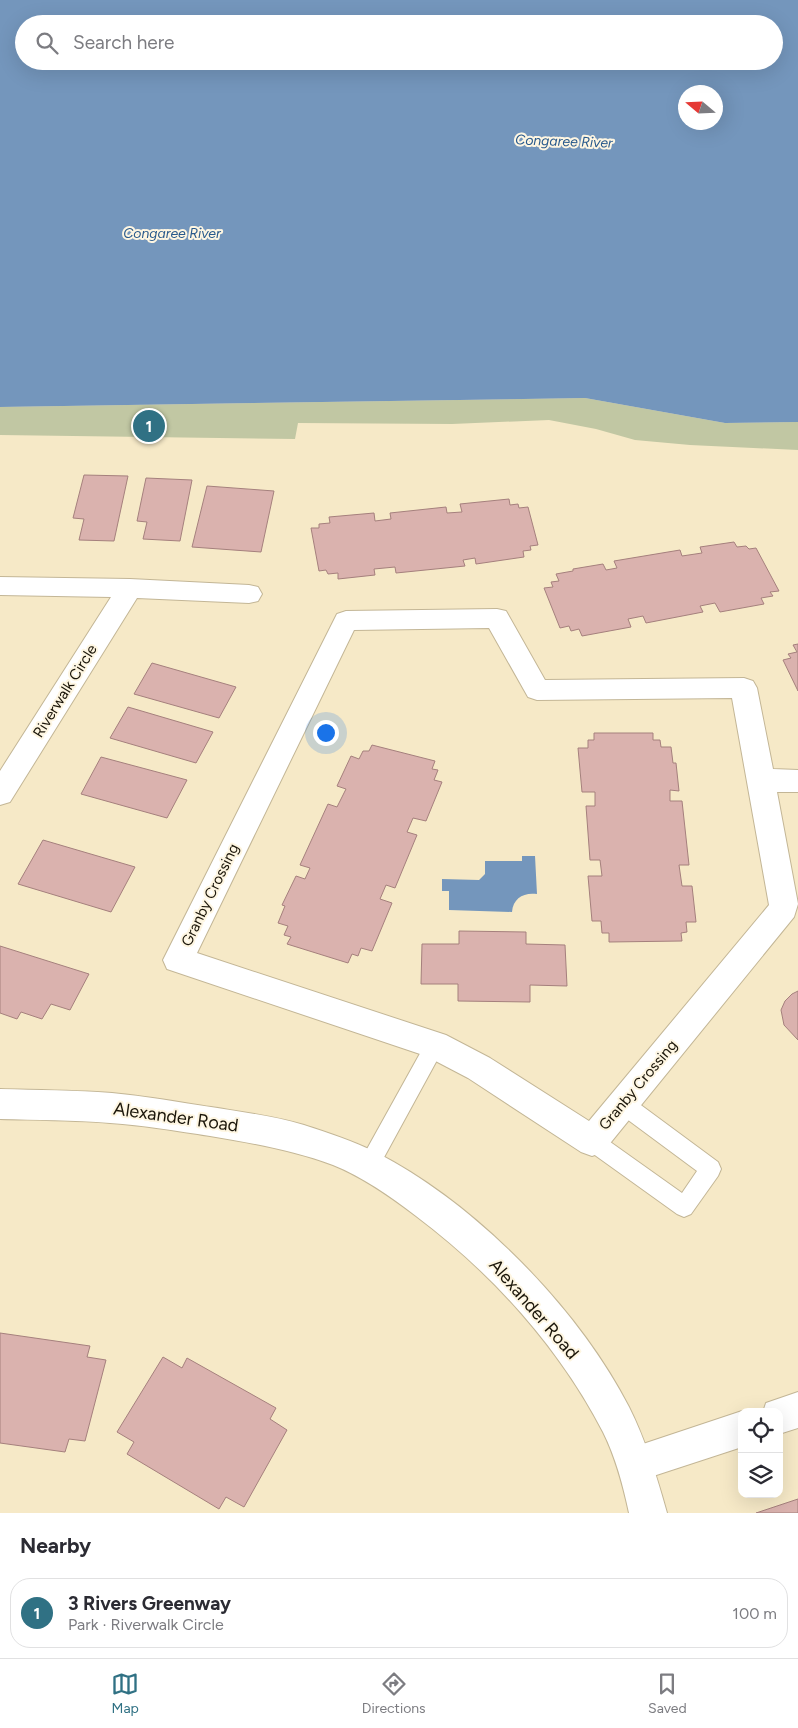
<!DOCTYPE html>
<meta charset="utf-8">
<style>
:root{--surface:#fff;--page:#f2f2f3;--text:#2b2b33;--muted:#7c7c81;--line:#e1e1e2;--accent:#307184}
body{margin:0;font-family:Figtree,sans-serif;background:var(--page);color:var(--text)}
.controls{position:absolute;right:15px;bottom:15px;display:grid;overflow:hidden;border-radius:10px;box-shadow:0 5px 20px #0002}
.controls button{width:45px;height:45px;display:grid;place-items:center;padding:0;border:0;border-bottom:1px solid var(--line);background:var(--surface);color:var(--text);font:25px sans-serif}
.compass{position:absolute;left:678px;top:85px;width:45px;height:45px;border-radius:50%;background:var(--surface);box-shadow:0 5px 20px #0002;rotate:289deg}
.you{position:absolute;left:325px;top:732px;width:18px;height:18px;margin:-12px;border:4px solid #fff;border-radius:50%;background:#1a73e8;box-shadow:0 0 0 8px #1a73e833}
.badge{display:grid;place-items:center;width:32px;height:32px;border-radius:50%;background:var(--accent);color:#fff;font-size:16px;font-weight:700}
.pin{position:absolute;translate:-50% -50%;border:2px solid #fff;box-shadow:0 1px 5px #0006}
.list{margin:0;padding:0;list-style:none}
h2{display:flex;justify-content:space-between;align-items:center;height:65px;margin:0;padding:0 20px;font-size:21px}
h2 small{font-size:16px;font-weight:400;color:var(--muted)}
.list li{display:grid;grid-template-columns:32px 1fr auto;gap:15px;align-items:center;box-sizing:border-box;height:70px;margin:0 10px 10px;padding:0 10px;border:1px solid var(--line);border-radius:20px}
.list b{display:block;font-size:19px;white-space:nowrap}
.list p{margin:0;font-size:16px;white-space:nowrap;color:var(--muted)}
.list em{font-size:16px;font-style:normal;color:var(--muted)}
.icon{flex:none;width:28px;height:28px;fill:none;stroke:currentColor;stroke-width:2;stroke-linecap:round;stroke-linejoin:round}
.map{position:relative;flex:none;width:798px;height:1513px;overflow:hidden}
.search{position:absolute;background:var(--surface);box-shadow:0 5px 20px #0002;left:15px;right:15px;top:15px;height:55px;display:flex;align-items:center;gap:12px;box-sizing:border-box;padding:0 18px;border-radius:28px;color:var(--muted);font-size:19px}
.sheet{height:145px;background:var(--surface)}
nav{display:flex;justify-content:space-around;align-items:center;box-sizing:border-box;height:70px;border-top:1px solid var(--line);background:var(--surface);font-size:14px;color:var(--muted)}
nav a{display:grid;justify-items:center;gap:2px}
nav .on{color:var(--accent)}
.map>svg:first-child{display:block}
</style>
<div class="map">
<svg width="798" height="1513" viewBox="0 0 798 1513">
<rect width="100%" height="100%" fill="#f6e9c7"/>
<path fill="#c1c7a3" d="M585 398 725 423 798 422V450L690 445 635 440 596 429 549 420 452 424 298 423 295 439 0 435V407Z"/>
<path fill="#7496bc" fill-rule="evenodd" d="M0 0H798V422L725 423 585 398 0 407ZM24 24H774V61H24ZM686 92H716V122H686Z
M522 856H535L537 894C524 892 513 898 512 912L449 910V891H442V879L479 880 485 874V861H522Z"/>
<path fill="#dab2ae" stroke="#a5807d" d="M84 475 128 476 114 541 79 540 84 519 73 518Z
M146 478 192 480 180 541 143 539 147 522 137 521Z
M207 486 274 491 261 552 192 547Z
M509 499 510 505 518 504 519 508 528 507 538 545 530 546 531 550 523 551 524 557 476 564 475 558 463 560 465 566 396 573 395 567 374 569 375 575 338 579V573L328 574 326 570 319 571 311 528H319V524L330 523 329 517 374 513 375 521 391 519 390 513 446 507 447 513 462 512 460 504Z
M734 542 737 547 746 546 749 549 756 548 779 591 770 592 773 596 761 598 764 604 720 612 715 603 700 606 703 612 646 623 643 616 628 619 631 627 582 636 579 629 571 631 569 626 560 628 544 588 553 587 551 582 559 581 556 574 573 571V569L603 564 606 570 617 568 614 561 680 550 682 556 702 553 700 547Z
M798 644V691L783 660 791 658 788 654 797 652 793 645Z
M152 663 236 687 219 718 134 694Z
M128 707 213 732 196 763 110 738Z
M594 733H653V740H660L661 747H671L673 763H676L679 791 670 790V801H682L689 865H679L682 886H692L696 922H686L687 932 681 933 682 941 609 942V933H602L601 921H592L588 876H602L600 860H590L586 806H595V792H582L578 748H588V740H594Z
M372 745 435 761 432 769 438 770 434 780 442 782 426 821 413 818 407 832 417 835 395 888 386 885 380 899 392 903 372 951 361 948 358 956 352 954 348 963 287 944 291 937 284 935 288 926 278 923 285 906 282 905 296 876 305 879 310 868 300 865 328 804 337 807 346 789 337 786 351 756 359 759 363 751H369Z
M101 757 187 780 167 818 81 794Z
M43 840 135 867 111 912 18 884Z
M459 931 526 932V944L565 945 567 986 530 985V1002L458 1001V984H421L422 944H459Z
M0 946 89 974 70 1010 51 1004 42 1019 21 1012 17 1019 0 1013Z
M798 991V1040L784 1025 781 1010 785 1001 792 994Z
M0 1333 90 1346 87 1357 106 1360 85 1441 69 1439 65 1452 0 1443Z
M163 1357 182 1368 187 1358 276 1408 270 1419 287 1430 244 1507 226 1497 219 1509 127 1454 134 1442 117 1432Z
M798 1499V1513H756Z"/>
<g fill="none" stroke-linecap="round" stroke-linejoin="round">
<g stroke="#c3b696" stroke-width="2">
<path id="service" d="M435 1036 442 1039 445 1045 442 1051 376 1172 369 1175 362 1172 359 1165 362 1158 428 1039Z
M623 1095 630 1097 718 1162 721 1169 718 1176 691 1214 684 1217 677 1214 585 1148 582 1141 585 1134 592 1131 599 1134 682 1193 697 1171 616 1111 613 1104 616 1097Z"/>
</g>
<g stroke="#c3b696" stroke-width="2">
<path id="minor" d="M0 577 130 579 249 585 258 587 262 594 258 601 249 603 137 598 10 802 0 805V771L111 597 0 595Z
M497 609 506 611 545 680 744 678 753 681 757 688 773 769 798 770V792H777L798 904 794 917 603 1152 592 1156 581 1152 468 1078 426 1056 167 969 163 960 337 614 346 611ZM489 628 528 697 537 700 732 698 769 905 589 1121 490 1058 446 1035 197 953 354 630Z
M798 1392V1428L779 1434V1412H763L766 1403Z
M742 1411 744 1412H742V1447L635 1482 622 1477 617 1464 622 1451Z"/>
</g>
<g stroke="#c3b696" stroke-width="2">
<path id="tertiary" d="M0 1089C37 1090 75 1090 112 1093 145 1096 178 1102 211 1107 242 1112 274 1116 304 1125 328 1133 354 1141 377 1153 476 1204 578 1308 629 1407 646 1441 657 1477 667 1513H629C623 1485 616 1458 603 1432 559 1347 492 1273 416 1216 390 1196 363 1177 333 1165 293 1150 252 1143 210 1136 177 1131 143 1125 110 1123 73 1120 37 1120 0 1119Z"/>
</g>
<use href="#service" fill="#fff" fill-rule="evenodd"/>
<use href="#minor" fill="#fff" fill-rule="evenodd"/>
<use href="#tertiary" fill="#fff" fill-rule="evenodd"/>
</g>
<g text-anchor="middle" stroke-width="4" stroke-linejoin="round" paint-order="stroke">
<g font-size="14" font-style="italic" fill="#28598c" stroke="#fef6e2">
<text transform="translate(564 141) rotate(2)" y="5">Congaree River</text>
<text x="172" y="238">Congaree River</text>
</g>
<g font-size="15" fill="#1a1509" stroke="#fef6e2">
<text transform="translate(65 691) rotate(-58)" y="5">Riverwalk Circle</text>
<text transform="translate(210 895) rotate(-64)" y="5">Granby Crossing</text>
<text transform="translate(638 1085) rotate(-50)" y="5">Granby Crossing</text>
</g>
<g font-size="18" fill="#1a1509" stroke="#fef6e2">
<text transform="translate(176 1117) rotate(8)" y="6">Alexander Road</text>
<text transform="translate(534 1309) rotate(49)" y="6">Alexander Road</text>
</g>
</g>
</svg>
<div class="controls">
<button><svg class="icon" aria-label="locate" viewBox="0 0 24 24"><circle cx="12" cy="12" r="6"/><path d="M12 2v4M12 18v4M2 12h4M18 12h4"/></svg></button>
<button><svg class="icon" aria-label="layers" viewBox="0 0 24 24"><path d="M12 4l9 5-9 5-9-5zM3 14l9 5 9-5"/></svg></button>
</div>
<svg class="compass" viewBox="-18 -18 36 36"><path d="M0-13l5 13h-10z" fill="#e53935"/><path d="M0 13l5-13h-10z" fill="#7c7c81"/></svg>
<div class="you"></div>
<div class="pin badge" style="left:149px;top:426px">1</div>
<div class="search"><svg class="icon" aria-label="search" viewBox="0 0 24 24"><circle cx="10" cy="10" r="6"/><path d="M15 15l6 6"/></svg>Search here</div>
</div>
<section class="sheet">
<h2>Nearby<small></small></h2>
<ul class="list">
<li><span class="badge">1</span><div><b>3 Rivers Greenway</b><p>Park · Riverwalk Circle</p></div><em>100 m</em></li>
</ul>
</section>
<nav>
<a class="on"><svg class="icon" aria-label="map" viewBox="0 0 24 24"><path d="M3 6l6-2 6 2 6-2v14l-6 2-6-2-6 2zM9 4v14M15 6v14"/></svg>Map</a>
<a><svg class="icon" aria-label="directions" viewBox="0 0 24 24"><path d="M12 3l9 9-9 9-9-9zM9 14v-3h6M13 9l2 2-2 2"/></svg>Directions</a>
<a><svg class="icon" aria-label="saved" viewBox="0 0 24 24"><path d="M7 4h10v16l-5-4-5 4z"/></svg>Saved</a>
</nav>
